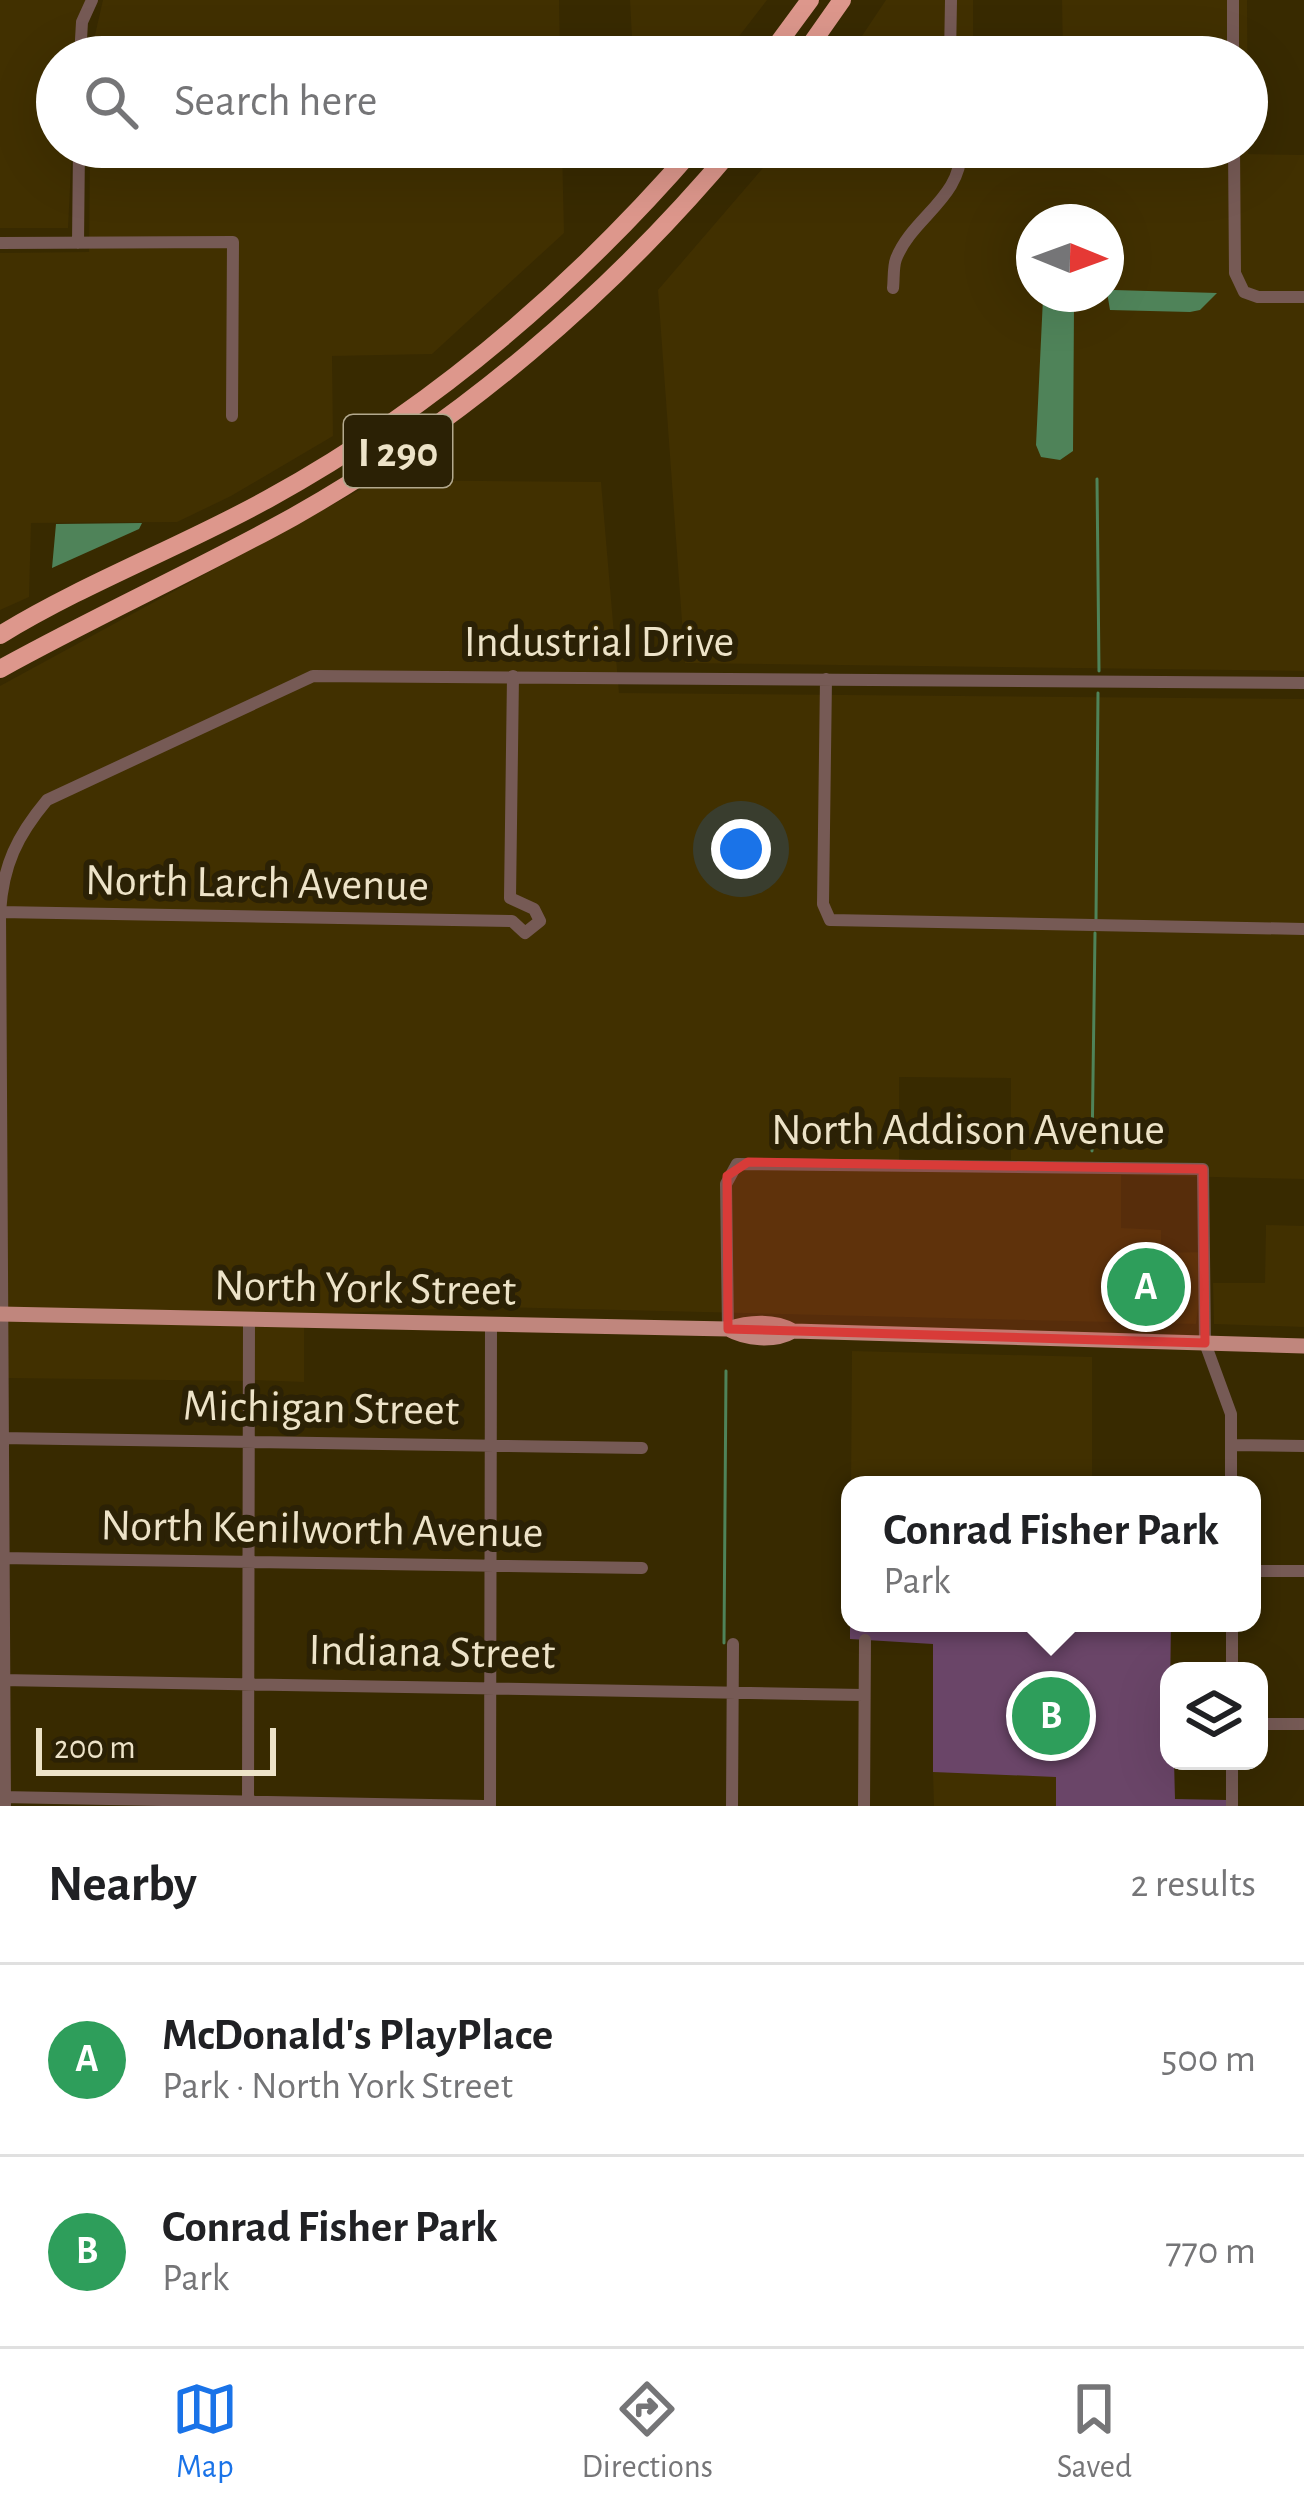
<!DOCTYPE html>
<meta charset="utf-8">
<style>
:root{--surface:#fff;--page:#f2f2f2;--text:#202124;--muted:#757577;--line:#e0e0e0;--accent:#1a73e8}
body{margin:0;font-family:"Alegreya Sans",sans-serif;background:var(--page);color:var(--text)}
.controls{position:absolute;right:36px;bottom:36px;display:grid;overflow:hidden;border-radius:24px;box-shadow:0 12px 48px #0002}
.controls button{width:108px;height:108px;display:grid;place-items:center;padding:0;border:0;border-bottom:3px solid var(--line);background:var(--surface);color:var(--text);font:60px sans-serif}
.compass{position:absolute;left:1016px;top:204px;width:108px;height:108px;border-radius:50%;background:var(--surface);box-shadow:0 12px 48px #0002;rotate:91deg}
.scale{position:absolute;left:36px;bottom:30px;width:240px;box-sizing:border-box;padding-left:12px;border:6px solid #ede3c8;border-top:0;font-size:33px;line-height:42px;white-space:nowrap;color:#ede3c8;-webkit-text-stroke:9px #2b2105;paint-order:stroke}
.you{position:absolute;left:741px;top:849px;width:42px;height:42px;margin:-30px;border:9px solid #fff;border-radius:50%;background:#1a73e8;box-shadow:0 0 0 18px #1a73e833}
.badge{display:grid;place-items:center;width:78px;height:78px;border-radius:50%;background:var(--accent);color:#fff;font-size:39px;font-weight:700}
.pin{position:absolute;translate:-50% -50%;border:6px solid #fff;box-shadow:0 3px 12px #0006}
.popup{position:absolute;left:841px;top:1476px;width:420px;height:156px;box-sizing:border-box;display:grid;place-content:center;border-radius:24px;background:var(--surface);filter:drop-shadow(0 3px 9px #0005);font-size:39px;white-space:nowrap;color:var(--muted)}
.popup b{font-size:45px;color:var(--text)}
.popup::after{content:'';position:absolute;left:50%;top:100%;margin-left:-24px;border:24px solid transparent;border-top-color:var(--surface)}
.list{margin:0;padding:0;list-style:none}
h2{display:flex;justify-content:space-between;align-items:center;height:156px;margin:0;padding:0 48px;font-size:51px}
h2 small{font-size:39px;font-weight:400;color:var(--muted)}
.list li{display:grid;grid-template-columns:78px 1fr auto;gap:36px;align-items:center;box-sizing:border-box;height:192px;padding:0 48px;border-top:3px solid var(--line)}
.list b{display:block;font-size:45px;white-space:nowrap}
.list p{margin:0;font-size:39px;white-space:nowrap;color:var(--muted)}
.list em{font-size:39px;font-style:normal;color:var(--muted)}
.icon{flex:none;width:66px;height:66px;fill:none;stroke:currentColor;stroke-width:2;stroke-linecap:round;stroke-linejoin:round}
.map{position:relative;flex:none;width:1304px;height:1806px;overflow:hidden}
.search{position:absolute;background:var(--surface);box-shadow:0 12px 48px #0002;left:36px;right:36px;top:36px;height:132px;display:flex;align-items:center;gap:30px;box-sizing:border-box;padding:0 42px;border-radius:66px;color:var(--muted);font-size:45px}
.sheet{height:540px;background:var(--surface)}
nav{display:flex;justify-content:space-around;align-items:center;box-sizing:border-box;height:168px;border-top:3px solid var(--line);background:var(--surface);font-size:33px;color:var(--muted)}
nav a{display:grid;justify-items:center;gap:6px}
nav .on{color:var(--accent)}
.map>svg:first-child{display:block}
</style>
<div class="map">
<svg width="1304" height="1806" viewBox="0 0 1304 1806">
<rect width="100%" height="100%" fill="#382a00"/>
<path fill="#413000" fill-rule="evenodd" d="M0 0H89L76 57H57V147H72L68 228H0Z
M103 0H559L560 57H90Z
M630 0H767L723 57H633Z
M886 0H973V57H848Z
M1062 0H1247L1248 154 1304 155V671L685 663 658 290 781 147H1247V57H1063ZM1034 222H1106V294H1034Z
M90 147H562L564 233 432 354 332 356 333 436 231 496 177 522 31 523 29 597 0 610V253L89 252Z
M378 480 601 482 619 693 1304 699V1179L1121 1175V1228L1161 1230V1253L1205 1252 1196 1324 493 1307 255 1316 0 1313V686ZM899 1077 1011 1078V1160L899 1161Z
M1266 1225 1304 1226V1327L1214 1324 1213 1283H1265Z
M8 1317 247 1321V1381L6 1378Z
M252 1321 304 1323V1382L253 1380Z
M852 1351 1092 1357V1485H851Z
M933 1772 1056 1773V1806H934Z"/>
<path fill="#6a4568" d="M850 1581V1623H1171L1169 1761H1174L1175 1799 1227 1800V1806H1056V1777L933 1772V1644L850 1639Z"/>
<path fill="#4f8359" d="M1107 292 1114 290 1217 293 1200 310 1190 312 1110 310Z
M1054 294 1074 306 1073 451 1060 460 1041 457 1036 445 1043 298Z
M142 523 139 529 52 568 56 524Z"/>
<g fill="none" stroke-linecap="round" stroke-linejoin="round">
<path stroke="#4f8359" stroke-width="3" d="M1097 479 1099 671
M1096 919 1098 693
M1092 1151 1095 933
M724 1643 726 1371"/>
<path stroke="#765a55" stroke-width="12" d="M1233 0V57
M80 57 82 22 92 0
M950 57 951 0
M1234 147 1235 273 1244 292 1258 297H1304
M0 243 233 242 232 416
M78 243 79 147
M893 288C894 280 893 267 896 259 912 217 963 198 961 147
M826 679 823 904 830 920 1304 929
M0 912 512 921 525 933 540 921 534 909 510 898 513 676
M728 1329 726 1184 737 1164 1203 1169 1205 1343 1231 1414V1485
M0 1438 642 1448
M1231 1445 1304 1446
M1 1558 642 1568
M1252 1571H1304
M1232 1623V1671
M1 1680 863 1695
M1259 1724H1302
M1 1797 484 1806
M5 1806 0 912C3 865 17 836 47 800L313 676 1304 683
M248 1806 249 1319
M490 1806 491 1325
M732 1806 733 1644
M864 1806 865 1640
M1232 1806V1761"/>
<path stroke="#c0867d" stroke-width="15" d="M0 1314 728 1329C748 1322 774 1320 793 1331L1304 1346
M728 1329C746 1339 774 1342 793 1331"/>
<path stroke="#dd978c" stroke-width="18" d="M768 57 810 0
M802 57 842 0
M0 635C85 583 181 547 268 499 432 409 573 288 695 147
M0 669C96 616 197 570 293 517 460 423 611 294 734 147"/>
</g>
<path fill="#d83b38" fill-opacity="0.2" stroke="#d83b38" stroke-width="9" stroke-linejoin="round" d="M748 1162 1203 1169 1205 1343 728 1329 727 1176Z"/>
<g text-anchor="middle" stroke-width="12" stroke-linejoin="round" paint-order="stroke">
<rect fill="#2b2105" stroke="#b3a98e" stroke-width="3" x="344" y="415" width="108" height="72" rx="9"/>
<g font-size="42" font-weight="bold" fill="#ede3c8">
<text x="398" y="466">I 290</text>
</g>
<g font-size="45" fill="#ede3c8" stroke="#2b2105">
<text x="599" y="656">Industrial Drive</text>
<text transform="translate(257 881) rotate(1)" y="16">North Larch Avenue</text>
<text x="968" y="1144">North Addison Avenue</text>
<text transform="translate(365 1286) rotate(1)" y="16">North York Street</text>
<text transform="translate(321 1406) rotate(1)" y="16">Michigan Street</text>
<text transform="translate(322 1527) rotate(1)" y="16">North Kenilworth Avenue</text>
<text transform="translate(432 1650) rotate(1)" y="16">Indiana Street</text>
</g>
</g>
</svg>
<div class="controls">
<button><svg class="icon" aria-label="layers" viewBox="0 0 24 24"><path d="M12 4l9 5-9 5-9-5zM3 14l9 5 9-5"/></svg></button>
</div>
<svg class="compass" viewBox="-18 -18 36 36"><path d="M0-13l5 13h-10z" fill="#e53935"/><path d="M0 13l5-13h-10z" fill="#757577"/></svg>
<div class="scale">200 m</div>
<div class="you"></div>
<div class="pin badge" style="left:1146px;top:1287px;background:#2e9e5b">A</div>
<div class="pin badge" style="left:1051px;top:1716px;background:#2e9e5b">B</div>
<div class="popup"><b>Conrad Fisher Park</b>Park</div>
<div class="search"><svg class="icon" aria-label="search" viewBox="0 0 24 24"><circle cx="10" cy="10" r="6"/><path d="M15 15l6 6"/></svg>Search here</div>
</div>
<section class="sheet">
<h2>Nearby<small>2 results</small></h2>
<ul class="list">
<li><span class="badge" style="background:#2e9e5b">A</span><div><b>McDonald's PlayPlace</b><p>Park · North York Street</p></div><em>500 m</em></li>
<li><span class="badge" style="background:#2e9e5b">B</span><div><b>Conrad Fisher Park</b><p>Park</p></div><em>770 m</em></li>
</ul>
</section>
<nav>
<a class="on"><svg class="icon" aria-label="map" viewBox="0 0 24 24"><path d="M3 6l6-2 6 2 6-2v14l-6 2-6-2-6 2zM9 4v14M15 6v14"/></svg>Map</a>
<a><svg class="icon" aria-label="directions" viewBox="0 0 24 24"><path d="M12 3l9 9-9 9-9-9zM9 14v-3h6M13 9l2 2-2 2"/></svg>Directions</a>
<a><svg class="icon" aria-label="saved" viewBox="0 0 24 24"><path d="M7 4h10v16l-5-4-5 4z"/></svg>Saved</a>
</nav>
